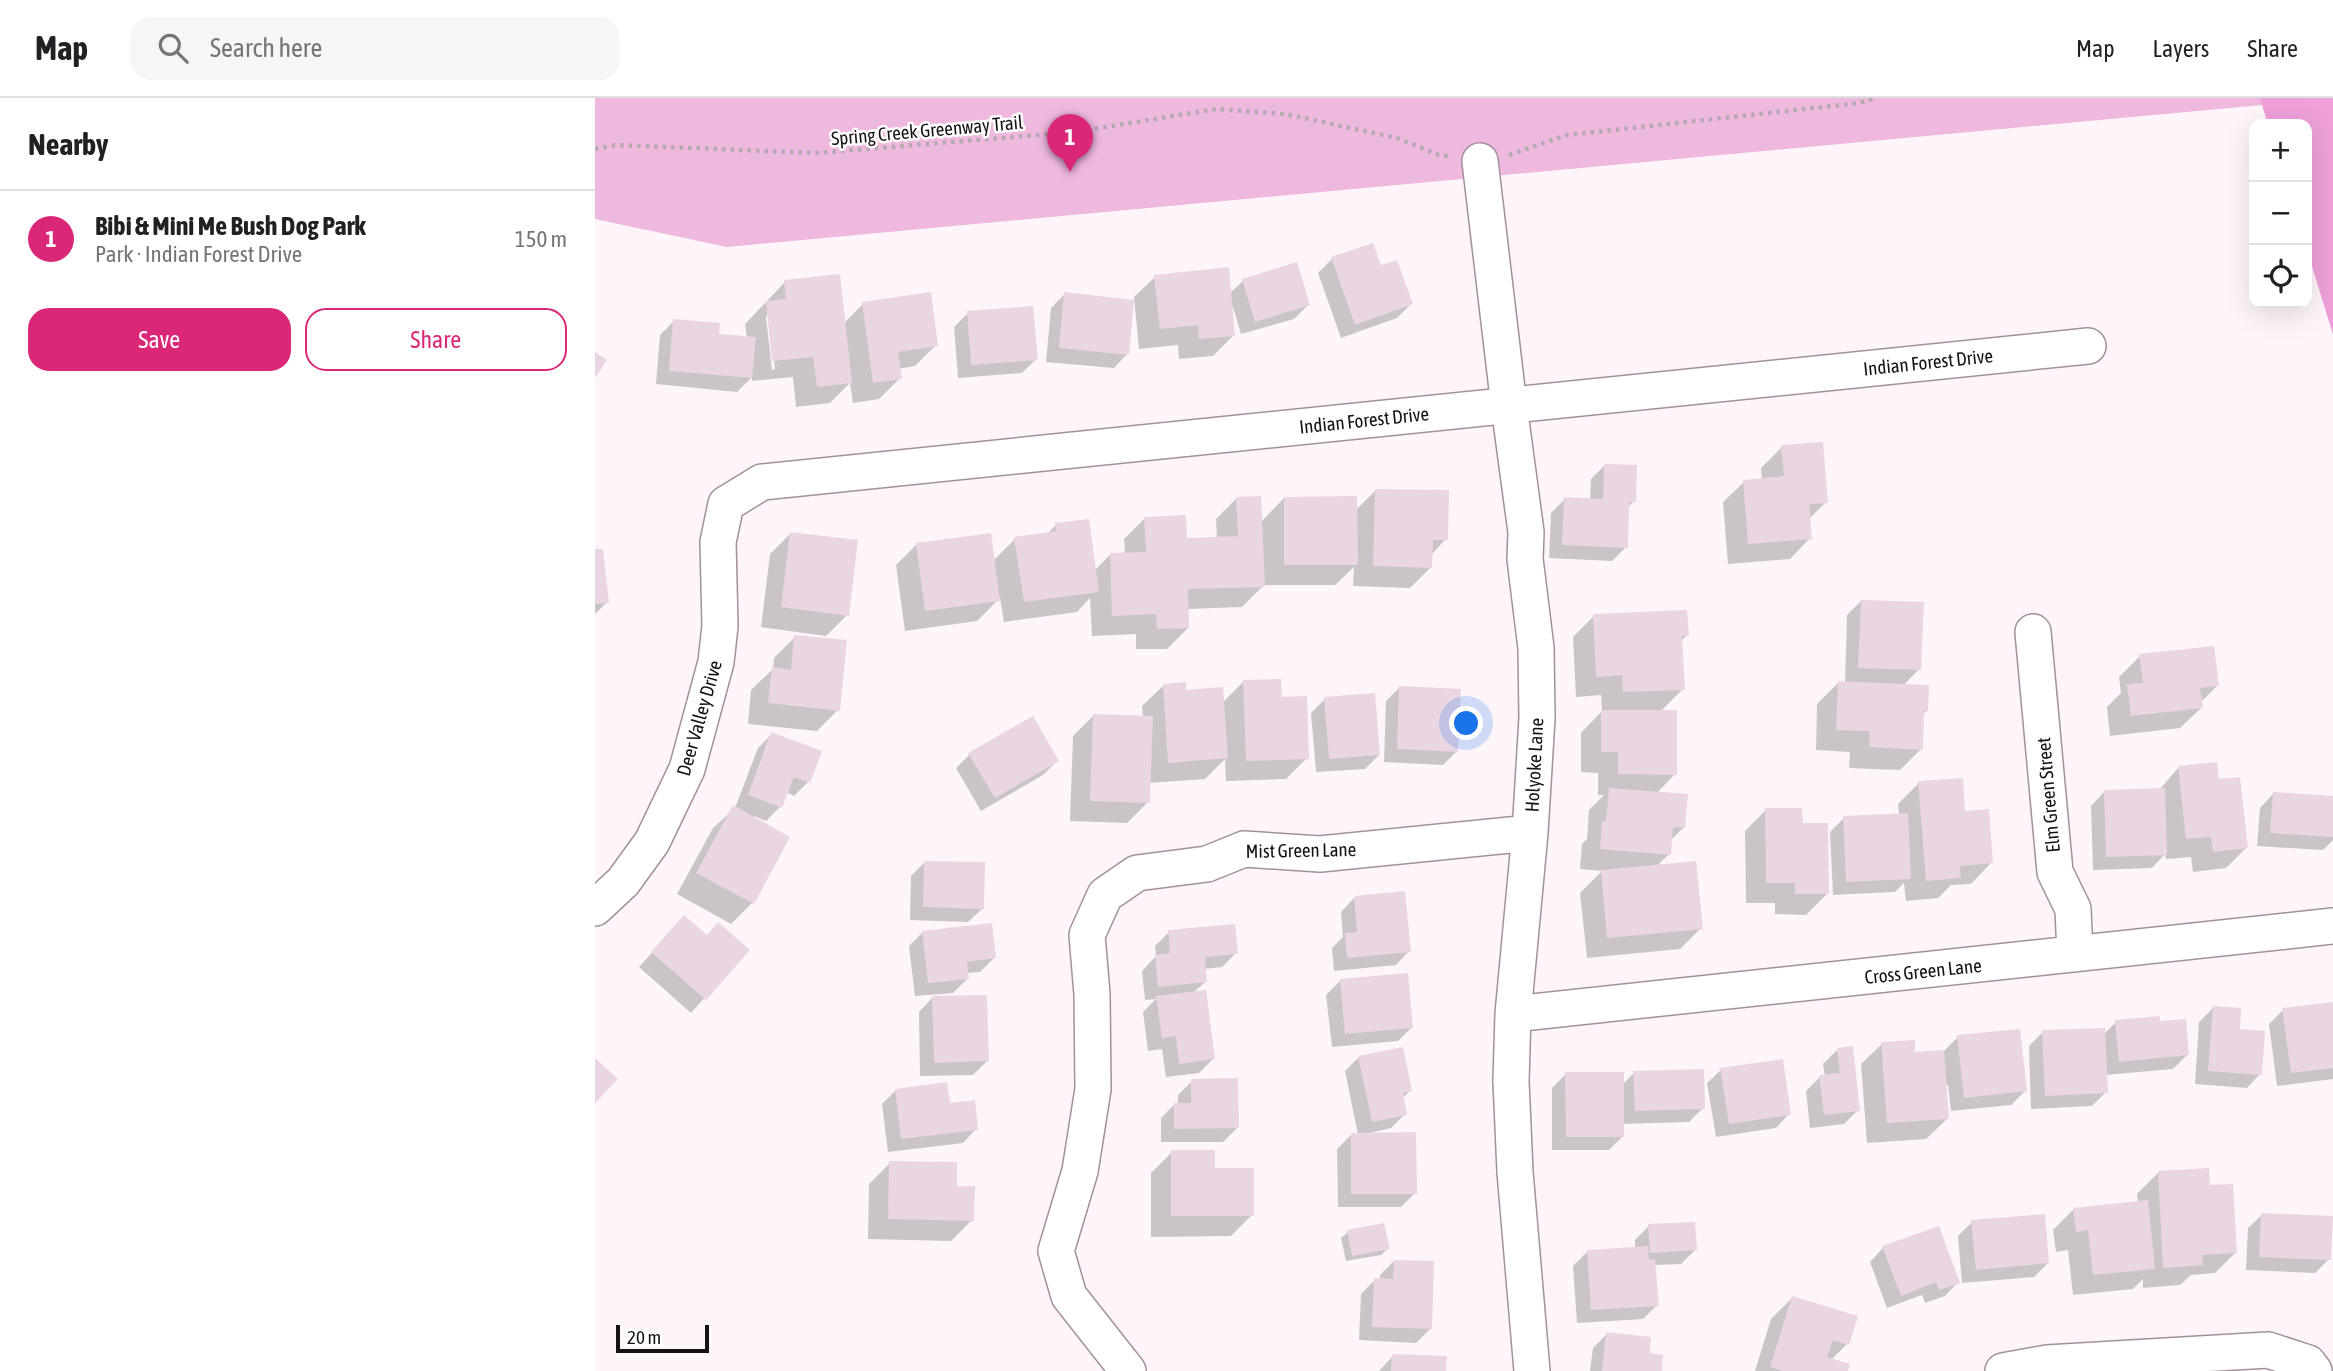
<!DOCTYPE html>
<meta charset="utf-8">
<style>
:root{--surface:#fff;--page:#f6f6f6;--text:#202124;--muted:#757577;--line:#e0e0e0;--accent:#db2777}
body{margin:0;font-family:"Asap Condensed",sans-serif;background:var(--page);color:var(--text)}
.controls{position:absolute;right:21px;top:21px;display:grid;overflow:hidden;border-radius:14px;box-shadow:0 7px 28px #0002}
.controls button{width:63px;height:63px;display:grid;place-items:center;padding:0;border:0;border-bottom:2px solid var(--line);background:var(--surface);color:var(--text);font:35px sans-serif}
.scale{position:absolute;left:21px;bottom:18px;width:93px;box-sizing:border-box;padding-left:7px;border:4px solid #171015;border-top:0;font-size:19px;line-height:24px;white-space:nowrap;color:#171015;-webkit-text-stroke:5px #fff;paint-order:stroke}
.you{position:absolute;left:872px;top:626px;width:24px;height:24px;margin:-18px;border:5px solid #fff;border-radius:50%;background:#1a73e8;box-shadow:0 0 0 10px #1a73e833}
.badge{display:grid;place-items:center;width:46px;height:46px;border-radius:50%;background:var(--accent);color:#fff;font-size:23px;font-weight:700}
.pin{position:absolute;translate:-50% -58px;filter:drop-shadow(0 2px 4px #0008)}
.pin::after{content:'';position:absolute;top:37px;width:24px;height:21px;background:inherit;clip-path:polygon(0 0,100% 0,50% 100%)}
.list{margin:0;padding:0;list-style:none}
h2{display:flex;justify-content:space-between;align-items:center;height:91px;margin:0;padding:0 28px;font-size:30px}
h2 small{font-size:23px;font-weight:400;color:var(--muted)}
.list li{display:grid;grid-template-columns:46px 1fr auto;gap:21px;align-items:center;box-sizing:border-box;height:98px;padding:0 28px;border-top:2px solid var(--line)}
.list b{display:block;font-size:26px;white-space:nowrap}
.list p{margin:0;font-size:23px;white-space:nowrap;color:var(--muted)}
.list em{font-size:23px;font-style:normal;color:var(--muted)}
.actions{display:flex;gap:14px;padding:21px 28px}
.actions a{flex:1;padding:16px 0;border:2px solid var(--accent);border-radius:21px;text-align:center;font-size:24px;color:var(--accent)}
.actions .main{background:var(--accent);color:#fff}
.icon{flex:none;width:38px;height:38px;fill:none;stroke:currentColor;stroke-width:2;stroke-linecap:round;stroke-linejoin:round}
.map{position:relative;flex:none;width:1738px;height:1273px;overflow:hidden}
header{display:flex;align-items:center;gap:42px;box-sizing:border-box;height:98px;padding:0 35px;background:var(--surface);border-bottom:2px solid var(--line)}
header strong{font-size:33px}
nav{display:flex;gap:38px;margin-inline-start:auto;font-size:24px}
.search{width:490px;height:63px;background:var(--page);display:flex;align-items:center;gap:18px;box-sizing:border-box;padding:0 24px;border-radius:21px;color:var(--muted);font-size:26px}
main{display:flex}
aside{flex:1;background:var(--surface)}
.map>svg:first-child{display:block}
</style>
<header>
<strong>Map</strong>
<div class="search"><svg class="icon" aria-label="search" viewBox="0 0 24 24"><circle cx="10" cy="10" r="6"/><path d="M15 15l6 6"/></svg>Search here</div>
<nav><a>Map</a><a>Layers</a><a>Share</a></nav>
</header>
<main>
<aside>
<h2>Nearby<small></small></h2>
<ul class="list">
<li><span class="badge">1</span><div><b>Bibi &amp; Mini Me Bush Dog Park</b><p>Park · Indian Forest Drive</p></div><em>150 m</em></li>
</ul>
<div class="actions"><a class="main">Save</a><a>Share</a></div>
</aside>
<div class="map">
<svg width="1738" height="1273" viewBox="0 0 1738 1273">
<rect width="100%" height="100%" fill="#fdf5fa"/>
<path fill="#efb8df" d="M0 0H1738V236L1712 152V26H1673L1667 7 132 149 0 121Z"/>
<path fill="#efa0d9" d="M1665 0H1738V236L1712 152V26H1673Z"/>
<path fill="#0003" fill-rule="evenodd" d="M737 161 785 170 816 206 802 220 746 240 723 175Z
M560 179 634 196 648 183 713 207 699 221 646 236 638 209 636 210 639 237 618 258 584 261 583 247 544 251 539 199Z
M190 184 249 225 268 206 341 247 320 268 303 271 305 280 284 301 258 305 255 285 235 305 201 309 198 279 157 283V279L142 294 61 286 65 237 79 223 122 237 152 240 150 226ZM174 215 180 271 177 272 171 219Z
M470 196 532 256 519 270 451 264 456 210Z
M373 215 441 261 427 275 363 280 359 229Z
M1187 349 1231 404 1214 421 1215 440 1195 461 1133 466 1128 404 1149 384 1167 382 1166 370Z
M1010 367 1039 403 1032 410 1031 449 1017 463 954 460 956 415 970 401 995 402 996 381Z
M781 392 851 441 836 457V469L815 490 758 488 759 469 740 487H669L647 509 592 511 593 530 572 551H541V536L497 538 495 500 482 514 409 524 405 500 382 523 310 533 301 467 322 446 398 463 420 441 452 436 461 427 499 473 515 457 530 456 529 441 550 420 590 442 622 441 621 421 642 400 666 424 689 400 761 412Z
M195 436 252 517 231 538 166 529 175 456Z
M0 453 12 504 0 516Z
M1266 503 1324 571 1308 588 1332 613 1327 617 1326 651 1305 672 1254 670 1255 654 1221 652 1222 606 1243 585H1250L1252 517Z
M999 518 1092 537 1086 543 1088 591 1065 614 1080 676 1062 695 1089 729 1075 743 1074 756 1061 769 1106 830 1085 851 992 860 985 795 1007 773 985 771 987 746 992 741 994 712 1009 697H1003V675L986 674V635L1007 613 1006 597 981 599 978 539Z
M200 539 243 612 222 633 153 626 156 592 178 571 179 560Z
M1545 558 1622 588 1605 605 1606 610 1585 630 1515 638 1512 609 1526 595 1524 579Z
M648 584 685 601 712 660 691 681 631 683 630 661 610 681 554 685 553 704 532 725 475 723 478 638 499 617 548 619 547 608 568 588 627 605Z
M805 589 862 653 848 667 789 664 791 603Z
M730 601 784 657 770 671 721 674 716 615Z
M177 636 213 684 199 698 191 694 185 709 171 723 159 718 157 805 136 826 82 796 118 730 140 710 163 650Z
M375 656 462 663 448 677 386 713 361 670Z
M1584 669 1623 683 1651 750 1631 770 1598 774 1596 759 1571 761 1570 756 1557 770 1498 772 1496 708 1509 694 1564 692Z
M1324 685 1369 715 1396 765 1376 786 1356 787 1343 800 1311 803 1309 785 1300 794 1238 797 1235 734 1249 720 1304 717 1303 706Z
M1678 696 1738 700V742L1728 752 1662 748 1665 710Z
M1171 712 1206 727 1232 796 1211 817 1180 816V805H1151L1150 733Z
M330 764 387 811 373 824 315 822 316 778Z
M759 800 814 853 801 867 739 873 737 850 748 839 746 814Z
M76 834 111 839 152 852 96 915 44 869Z
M328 834 399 860 385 874 372 875V881L358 895 320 898 314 848Z
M574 834 641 855 627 869 609 871 610 884 598 895 618 961 604 975 571 979 567 951 553 953 548 914 561 901 550 902 547 873 561 858 560 848Z
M745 883 817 929 803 943 737 949 731 897Z
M337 900 392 963 378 977 325 978 324 914Z
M1738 906V981L1682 988 1674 926 1688 912Z
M1618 910 1643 933 1665 976 1652 990 1600 986 1604 924Z
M1521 924 1564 925 1592 957 1578 971 1510 977 1511 994 1497 1008 1436 1011 1434 948 1448 934 1509 936Z
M1363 939 1430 993 1416 1007 1356 1013 1353 987H1350L1352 1021 1331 1041 1272 1045 1266 966 1287 946 1319 956 1349 953Z
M1242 952 1263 1012 1249 1026 1215 1030 1211 993 1225 979 1230 978 1228 966Z
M763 960 815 993 807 1000 810 1016 796 1030 775 1035 820 1095 806 1109H743L742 1051 756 1037H763L750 973Z
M1126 972 1194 1016 1181 1030 1121 1039 1112 985Z
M1039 975 1108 1010 1094 1024 1027 1026 1028 1038 1014 1052H957V990L971 976 1027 987Z
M597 983 642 1030 628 1044H566V1020L579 1007 583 1006V997Z
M300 993 353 1007 381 1031 368 1045 293 1054 287 1006Z
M577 1054 618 1072 657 1117 636 1138 556 1139V1075Z
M295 1065 360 1090 377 1122 356 1143 273 1141 274 1086Z
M1563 1075 1614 1089 1641 1154 1620 1175 1596 1177 1585 1187 1548 1190V1181L1538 1191 1478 1197 1473 1152 1461 1154 1458 1132 1479 1111 1543 1105 1542 1096Z
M1667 1117 1734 1161 1720 1175 1651 1172 1653 1130Z
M1377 1124 1453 1165 1439 1179 1367 1185 1363 1138Z
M1054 1128 1100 1152 1086 1166 1059 1167 1062 1207 1048 1221 982 1225 978 1168 992 1154 1040 1151V1142Z
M753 1134 793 1150 786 1157 751 1163 746 1140Z
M1288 1150 1363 1184 1350 1198 1330 1205 1327 1197 1292 1210 1275 1164Z
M799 1163 835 1231 821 1245 764 1242 766 1196 780 1182H785V1177Z
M1197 1200 1252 1246 1236 1262 1251 1273H1160L1176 1221Z
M1012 1236 1053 1257 1065 1273H995L998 1250Z
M798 1258 849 1273H784Z"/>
<path fill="#ead5e3" d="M778 145 786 167 802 162 818 206 760 227 736 159Z
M702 164 715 207 660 224 647 181Z
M634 169 640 238 604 241 603 227 565 231 559 177Z
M245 176 257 285 222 289 218 259 177 263 171 203 191 201 189 182Z
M336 194 343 248 303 254 307 281 278 285 267 204Z
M469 194 539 202 534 257 464 250Z
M438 208 443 262 376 267 372 213Z
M78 221 125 225 124 236 161 239 157 280 74 273Z
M0 254 12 262 0 280Z
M1228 344 1233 405 1214 406 1217 441 1153 446 1148 382 1189 378 1186 347Z
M1009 366 1042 367 1041 404H1034L1033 450 967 447 969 399 1008 401Z
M780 391 854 392 853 442H838L837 470 778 468Z
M666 398 670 489 593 491 594 530 562 531 561 516 517 518 515 455 551 454 549 419 591 417 592 440 643 438 641 399Z
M762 398 763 467H689V399Z
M494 421 504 494 429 504 419 439 461 433 460 425Z
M195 434 263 442 254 518 186 509Z
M396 435 405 503 330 513 321 445Z
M0 451H8L14 505 0 506Z
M1266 502 1329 504 1326 572 1263 570Z
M1092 512 1094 538H1087L1090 592 1028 594 1027 577 1001 579 998 516Z
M199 537 252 542 245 613 173 605 177 569 196 572Z
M1619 548 1624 588 1605 590 1608 610 1536 618 1532 586 1548 585 1544 556Z
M686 581 687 599 712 598 714 661 651 663 648 582Z
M1243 583 1334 587 1333 613H1329L1328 652 1274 649 1275 633 1241 632Z
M591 584V592L628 589 633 660 573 665 568 586Z
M804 588 866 591 863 654 802 651Z
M780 595 785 657 734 661 729 599Z
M1006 612H1082V677L1023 676V654H1006Z
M498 616 558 618 555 705 495 703Z
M438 618 464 663 400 700 373 655Z
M176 634 227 653 215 685 199 679 187 710 153 697Z
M1622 664 1624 681 1645 679 1653 750 1618 754 1616 739 1591 741 1583 668Z
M1368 680 1370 713 1394 711 1398 765 1365 768 1366 780 1331 783 1323 683Z
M1014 690 1093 696 1090 730 1078 729 1076 757 1005 751 1007 723H1011Z
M1570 690 1572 757 1511 759 1509 692Z
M1678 694 1738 698V739L1675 735Z
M138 707 195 739 159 806 101 775Z
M1170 710H1207L1208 725H1233L1234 796H1200V785H1171Z
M1313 715 1316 781 1251 784 1248 718Z
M329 763 390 764 389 811 328 809Z
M1101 763 1108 831 1012 840 1006 772Z
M810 793 816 854 752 860 750 835 762 834 759 798Z
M89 817 112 837 123 824 155 852 111 902 56 854Z
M397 825 401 860 372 864 374 881 333 885 327 833Z
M640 826 643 856 610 859 612 884 563 889 560 857 575 855 573 832Z
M813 875 818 930 750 936 745 881Z
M611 892 620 961 584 966 581 938 567 940 561 898Z
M392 897 394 963 339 965 337 898Z
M1738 904V970L1696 975 1687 910Z
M1618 908 1646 910 1645 931 1670 933 1667 977 1613 973Z
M1565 918V923L1591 921 1594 957 1524 964 1520 922Z
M1510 930 1513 995 1450 998 1447 932Z
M1425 931 1432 993 1369 1000 1362 937Z
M1320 942V954L1349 952 1354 1021 1292 1025 1286 944Z
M1258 948 1265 1013 1229 1017 1224 977 1245 975 1242 950Z
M808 949 817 993 808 995 812 1017 777 1024 763 958Z
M0 960 23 981 0 1005Z
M1188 961 1196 1017 1134 1026 1125 970Z
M1109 971 1110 1011 1040 1013 1038 973Z
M970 974H1029V1039H971Z
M643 980 644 1030 579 1031V1005H596V981Z
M352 984 355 1005 380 1002 383 1032 306 1041 300 991Z
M821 1034 822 1096H756V1035Z
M576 1052H620V1070H659V1118H576Z
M294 1063 362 1064V1088H380L379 1123 293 1121Z
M1614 1070 1615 1087 1638 1086 1642 1155 1607 1157 1608 1167 1568 1170 1563 1073Z
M1553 1102 1560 1171 1498 1177 1493 1132 1481 1134 1478 1110Z
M1666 1115 1738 1118 1736 1162 1664 1159Z
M1450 1116 1454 1165 1381 1172 1376 1122Z
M1100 1124 1102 1152 1055 1155 1053 1126Z
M789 1125 795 1151 757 1158 752 1132Z
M1344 1128 1365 1185 1344 1192 1341 1184 1306 1198 1287 1148Z
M1053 1148 1054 1162 1060 1161 1064 1208 996 1212 992 1152Z
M799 1162 839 1163 837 1231 777 1229 779 1180 798 1181Z
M1197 1198 1263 1218 1254 1247 1238 1242 1232 1259 1255 1266 1253 1273H1188L1175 1269Z
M1011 1234 1056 1239 1055 1255 1068 1257 1067 1273H1007Z
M797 1256 852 1258 851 1273H796Z"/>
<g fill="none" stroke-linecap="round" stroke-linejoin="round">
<g stroke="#a3909d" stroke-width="38">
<path id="minor" d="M885 63 914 308 931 434 930 461 941 550 942 620 935 735 918 916 916 983 920 1074 937 1273
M1438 534 1460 774 1478 811 1480 856
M0 810 28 784 57 744 92 671 121 564 125 528 123 444 131 406 167 384 1493 248
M918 916 1738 828
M533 1273 474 1198 461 1153 485 1073 498 991 497 896 492 837 510 797 542 775 612 766 649 751 725 756 935 735
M1408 1273 1452 1265 1673 1252 1713 1265 1719 1273"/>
</g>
<path stroke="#b3abb0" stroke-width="4.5" stroke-dasharray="3.5 5" stroke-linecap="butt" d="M0 51 21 47 222 55 480 34 621 11 690 16 802 40 844 57 854 58
M914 57 972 37 1265 5 1281 0"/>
<use href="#minor" stroke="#fff" stroke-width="35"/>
</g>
<g text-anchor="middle" stroke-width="5" stroke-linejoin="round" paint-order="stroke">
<g font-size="19" fill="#171015" stroke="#fff">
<text transform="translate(332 32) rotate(-5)" y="7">Spring Creek Greenway Trail</text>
<text transform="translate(1333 264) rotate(-6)" y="7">Indian Forest Drive</text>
<text transform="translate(769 322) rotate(-6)" y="7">Indian Forest Drive</text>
<text transform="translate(104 620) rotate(-74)" y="7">Deer Valley Drive</text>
<text transform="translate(939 667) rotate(-87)" y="7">Holyoke Lane</text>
<text transform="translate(1453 697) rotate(-95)" y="7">Elm Green Street</text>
<text transform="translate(706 752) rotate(-1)" y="7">Mist Green Lane</text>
<text transform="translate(1328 873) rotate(-6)" y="7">Cross Green Lane</text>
</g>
</g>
</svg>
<div class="controls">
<button>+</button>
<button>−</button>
<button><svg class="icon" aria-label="locate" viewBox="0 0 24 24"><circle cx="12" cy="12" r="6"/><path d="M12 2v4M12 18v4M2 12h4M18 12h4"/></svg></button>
</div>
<div class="scale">20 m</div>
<div class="you"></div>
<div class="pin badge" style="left:475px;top:74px">1</div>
</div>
</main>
